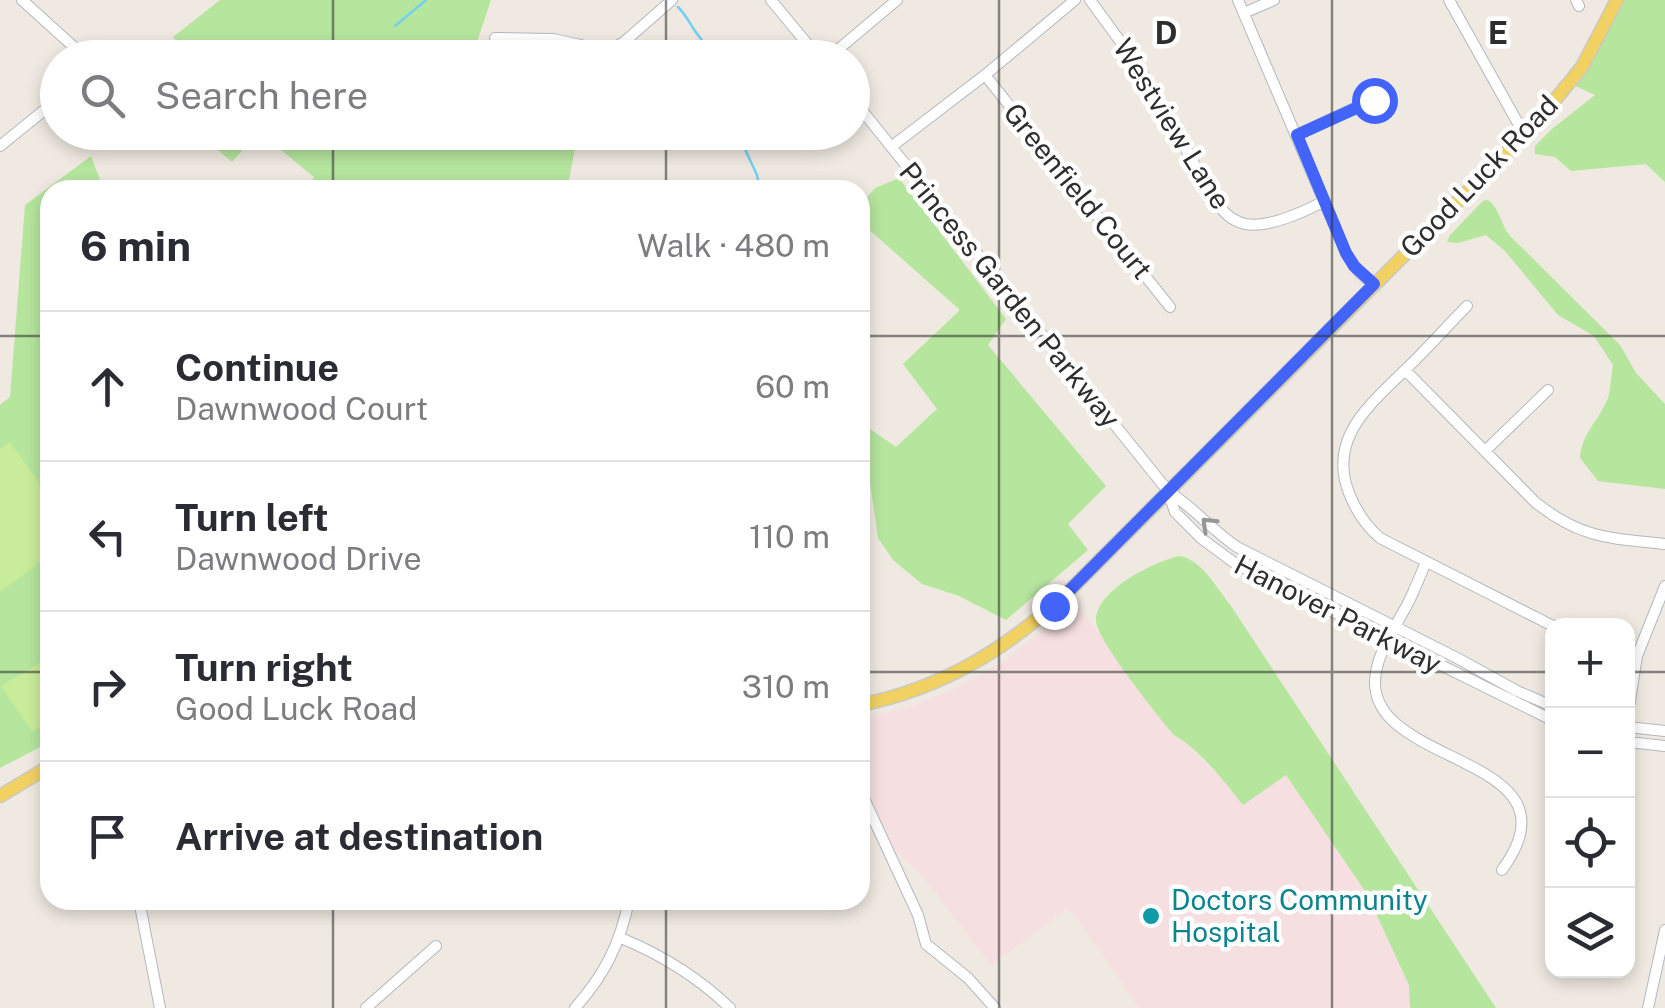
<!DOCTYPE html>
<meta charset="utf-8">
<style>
:root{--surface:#fff;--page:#f7f7f7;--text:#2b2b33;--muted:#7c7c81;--line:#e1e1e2}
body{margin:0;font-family:"Public Sans",sans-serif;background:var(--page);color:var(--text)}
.controls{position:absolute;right:30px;bottom:30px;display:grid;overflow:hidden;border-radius:20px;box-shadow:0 5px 15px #0003}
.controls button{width:90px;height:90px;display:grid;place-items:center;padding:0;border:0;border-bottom:2px solid var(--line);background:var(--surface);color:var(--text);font:50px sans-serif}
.stop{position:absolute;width:30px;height:30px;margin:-22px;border:8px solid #4264fb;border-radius:50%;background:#fff}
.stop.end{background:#4264fb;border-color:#fff;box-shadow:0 2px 10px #0008}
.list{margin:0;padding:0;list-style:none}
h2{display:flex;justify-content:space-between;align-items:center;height:130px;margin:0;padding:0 40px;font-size:42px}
h2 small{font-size:32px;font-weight:400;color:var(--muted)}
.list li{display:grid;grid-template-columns:65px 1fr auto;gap:30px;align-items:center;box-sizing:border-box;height:150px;padding:0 40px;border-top:2px solid var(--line)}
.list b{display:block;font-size:38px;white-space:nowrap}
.list p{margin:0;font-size:32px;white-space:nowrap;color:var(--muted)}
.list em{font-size:32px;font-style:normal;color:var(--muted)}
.icon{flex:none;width:55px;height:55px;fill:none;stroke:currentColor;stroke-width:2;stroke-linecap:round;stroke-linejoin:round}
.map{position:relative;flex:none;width:1665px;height:1008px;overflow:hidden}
.search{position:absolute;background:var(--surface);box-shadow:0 5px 15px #0003;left:40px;top:40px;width:830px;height:110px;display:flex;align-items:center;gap:25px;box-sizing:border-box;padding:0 35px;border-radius:55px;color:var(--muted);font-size:38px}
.panel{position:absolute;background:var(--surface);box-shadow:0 5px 15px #0003;left:40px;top:180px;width:830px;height:730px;border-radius:30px}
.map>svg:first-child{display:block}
</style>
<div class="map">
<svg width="1665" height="1008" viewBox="0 0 1665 1008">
<rect width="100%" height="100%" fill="#efe9e1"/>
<path fill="#f5dfe0" d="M1076 604 1099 633 1173 735 1184 741 1225 782 1243 805 1286 775 1367 894 1409 985 1410 1008H1139L1075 915 1065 910 991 965 925 879 881 836 860 789V719L913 706 959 687 1007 659Z"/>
<path fill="#b6e59e" d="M220 0H491L476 45 559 52 582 57H191L173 37Z
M1617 0H1665V182L1646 164 1571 171 1555 157 1535 154V146L1552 129 1595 95 1569 83Z
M198 133H258L232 162Z
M260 133H578L567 190H305L314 177Z
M91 156 104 190H50V742L0 768V405L10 397 25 205Z
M899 178 1006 319 988 345 1106 486 1068 524 1088 550 1006 620 959 596 922 584 893 560 878 538 869 475 860 466V422L896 447 937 409 903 364 960 310 866 227 860 206 875 188Z
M1488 200C1499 207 1501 225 1510 236L1620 345 1636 373 1665 404V489L1598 481 1580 458C1581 434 1600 419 1608 398 1611 388 1611 375 1613 365L1594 336 1558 315 1505 251 1486 235 1458 243 1447 242 1450 235 1483 201Z
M1179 556C1201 558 1218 590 1231 606L1496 1008H1410L1409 985 1367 894 1286 775 1243 805C1225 782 1199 749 1174 735 1159 717 1095 638 1096 620 1097 589 1154 562 1179 556Z"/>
<path fill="#c9ec9a" d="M10 442 50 497V555L0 592V449Z
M43 661 50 671V721L32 732 1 686Z"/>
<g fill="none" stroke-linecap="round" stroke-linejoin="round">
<path stroke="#75cff0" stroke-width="2.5" d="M678 7C685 14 688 20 693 28 700 39 708 45 713 58
M395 26 426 0
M737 132 757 175 760 190"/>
<g stroke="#b4b7c1" stroke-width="12">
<path id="minor" d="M22 0 86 58
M771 0 819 58
M1090 0 1139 67 1215 200C1222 210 1228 218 1239 222 1261 232 1304 212 1324 201
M1238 0 1346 253 1359 272 1374 285
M1449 0 1524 134
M1576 0 1579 6
M1244 13 1274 0
M495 38 553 39 608 51 624 42 672 0
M828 58 897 0
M985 75 1170 307
M852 98 1168 491C1193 507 1212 530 1237 547L1457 658 1517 691 1552 706
M1297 135 1374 99
M0 146 58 99
M891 147 985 75 1075 0
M1467 306C1447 326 1428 348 1407 368 1372 403 1327 437 1349 493 1356 511 1365 525 1380 538L1553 626
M1405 370 1535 502C1581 539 1610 538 1665 544
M1485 451 1548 390
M1168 491 1175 512 1202 539 1236 564 1552 720
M1426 562C1421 574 1416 586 1411 597 1399 623 1376 651 1375 681 1372 768 1586 755 1502 870
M1628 713 1637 656 1665 586
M1628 727 1665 731
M1628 742 1665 746
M860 790 918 915 926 944 968 978 995 1008
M139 900 160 1008
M621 938C662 955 698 977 730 1008
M366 1008 436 946
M575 1008C605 974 620 944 629 900
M1648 1008 1665 930"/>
</g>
<g stroke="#c9c9c9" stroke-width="15">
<path id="major" d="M860 705C943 688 1005 650 1067 593L1536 123 1582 67 1617 0
M0 796 50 766"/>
</g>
<use href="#minor" stroke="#fff" stroke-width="10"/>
<use href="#major" stroke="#f2d163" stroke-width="12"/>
</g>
<defs><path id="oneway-chevron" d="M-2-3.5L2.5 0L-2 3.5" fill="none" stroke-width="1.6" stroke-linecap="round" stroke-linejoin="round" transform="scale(2.5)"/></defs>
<use stroke="#969696" href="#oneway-chevron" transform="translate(1208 524) rotate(-136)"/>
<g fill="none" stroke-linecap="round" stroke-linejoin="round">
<path stroke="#4264fb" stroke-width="12" d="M1054 606 1374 284 1354 266 1346 253 1297 135 1374 100"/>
</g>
<path fill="none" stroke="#2e2e2e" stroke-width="2.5" stroke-opacity="0.55" d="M333 0V58M666 0V58M999 0V1008M1332 0V1008M333 132V190M666 132V190M0 336H50M860 336H1665M0 672H50M860 672H1552M1628 672H1665M333 900V1008M666 900V1008"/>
<circle fill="#0f9aa8" stroke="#fff" stroke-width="4" cx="1151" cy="916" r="10"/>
<g text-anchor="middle" stroke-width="9" stroke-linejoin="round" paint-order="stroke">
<g font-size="28" fill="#2e2e2e" stroke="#fff">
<text transform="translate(1172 124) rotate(58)" y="10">Westview Lane</text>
<text transform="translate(1479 176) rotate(-46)" y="10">Good Luck Road</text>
<text transform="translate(1078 191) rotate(51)" y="10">Greenfield Court</text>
<text transform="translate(1010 295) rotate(51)" y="10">Princess Garden Parkway</text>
<text transform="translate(1338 614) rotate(27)" y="10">Hanover Parkway</text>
</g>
<g font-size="28" fill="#0d838f" stroke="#fff" text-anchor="start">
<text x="1171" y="910">Doctors Community<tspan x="1171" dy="32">Hospital</tspan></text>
</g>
</g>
<g font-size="32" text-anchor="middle" font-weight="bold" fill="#2e2e2e" stroke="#fff" stroke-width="9" stroke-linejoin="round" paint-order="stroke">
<text x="1166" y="44">D</text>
<text x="1498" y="44">E</text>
</g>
</svg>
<div class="controls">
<button>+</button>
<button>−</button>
<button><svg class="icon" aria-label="locate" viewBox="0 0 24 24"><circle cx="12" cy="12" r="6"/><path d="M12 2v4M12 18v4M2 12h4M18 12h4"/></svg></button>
<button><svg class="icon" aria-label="layers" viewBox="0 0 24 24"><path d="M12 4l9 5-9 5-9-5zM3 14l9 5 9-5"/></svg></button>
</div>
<div class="stop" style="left:1374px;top:100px"></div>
<div class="stop end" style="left:1054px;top:606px"></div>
<div class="search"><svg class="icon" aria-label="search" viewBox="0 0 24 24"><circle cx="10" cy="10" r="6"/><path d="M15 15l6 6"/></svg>Search here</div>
<section class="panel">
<h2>6 min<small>Walk · 480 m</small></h2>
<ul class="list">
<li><svg class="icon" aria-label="ahead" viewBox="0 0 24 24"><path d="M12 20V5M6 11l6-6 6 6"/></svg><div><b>Continue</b><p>Dawnwood Court</p></div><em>60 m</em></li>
<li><svg class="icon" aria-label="left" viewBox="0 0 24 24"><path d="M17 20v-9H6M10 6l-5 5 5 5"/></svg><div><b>Turn left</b><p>Dawnwood Drive</p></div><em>110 m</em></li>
<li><svg class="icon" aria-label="right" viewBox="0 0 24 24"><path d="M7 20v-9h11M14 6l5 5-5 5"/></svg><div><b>Turn right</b><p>Good Luck Road</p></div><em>310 m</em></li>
<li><svg class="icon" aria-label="arrive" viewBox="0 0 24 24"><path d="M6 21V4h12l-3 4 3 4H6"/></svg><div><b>Arrive at destination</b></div></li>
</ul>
</section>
</div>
